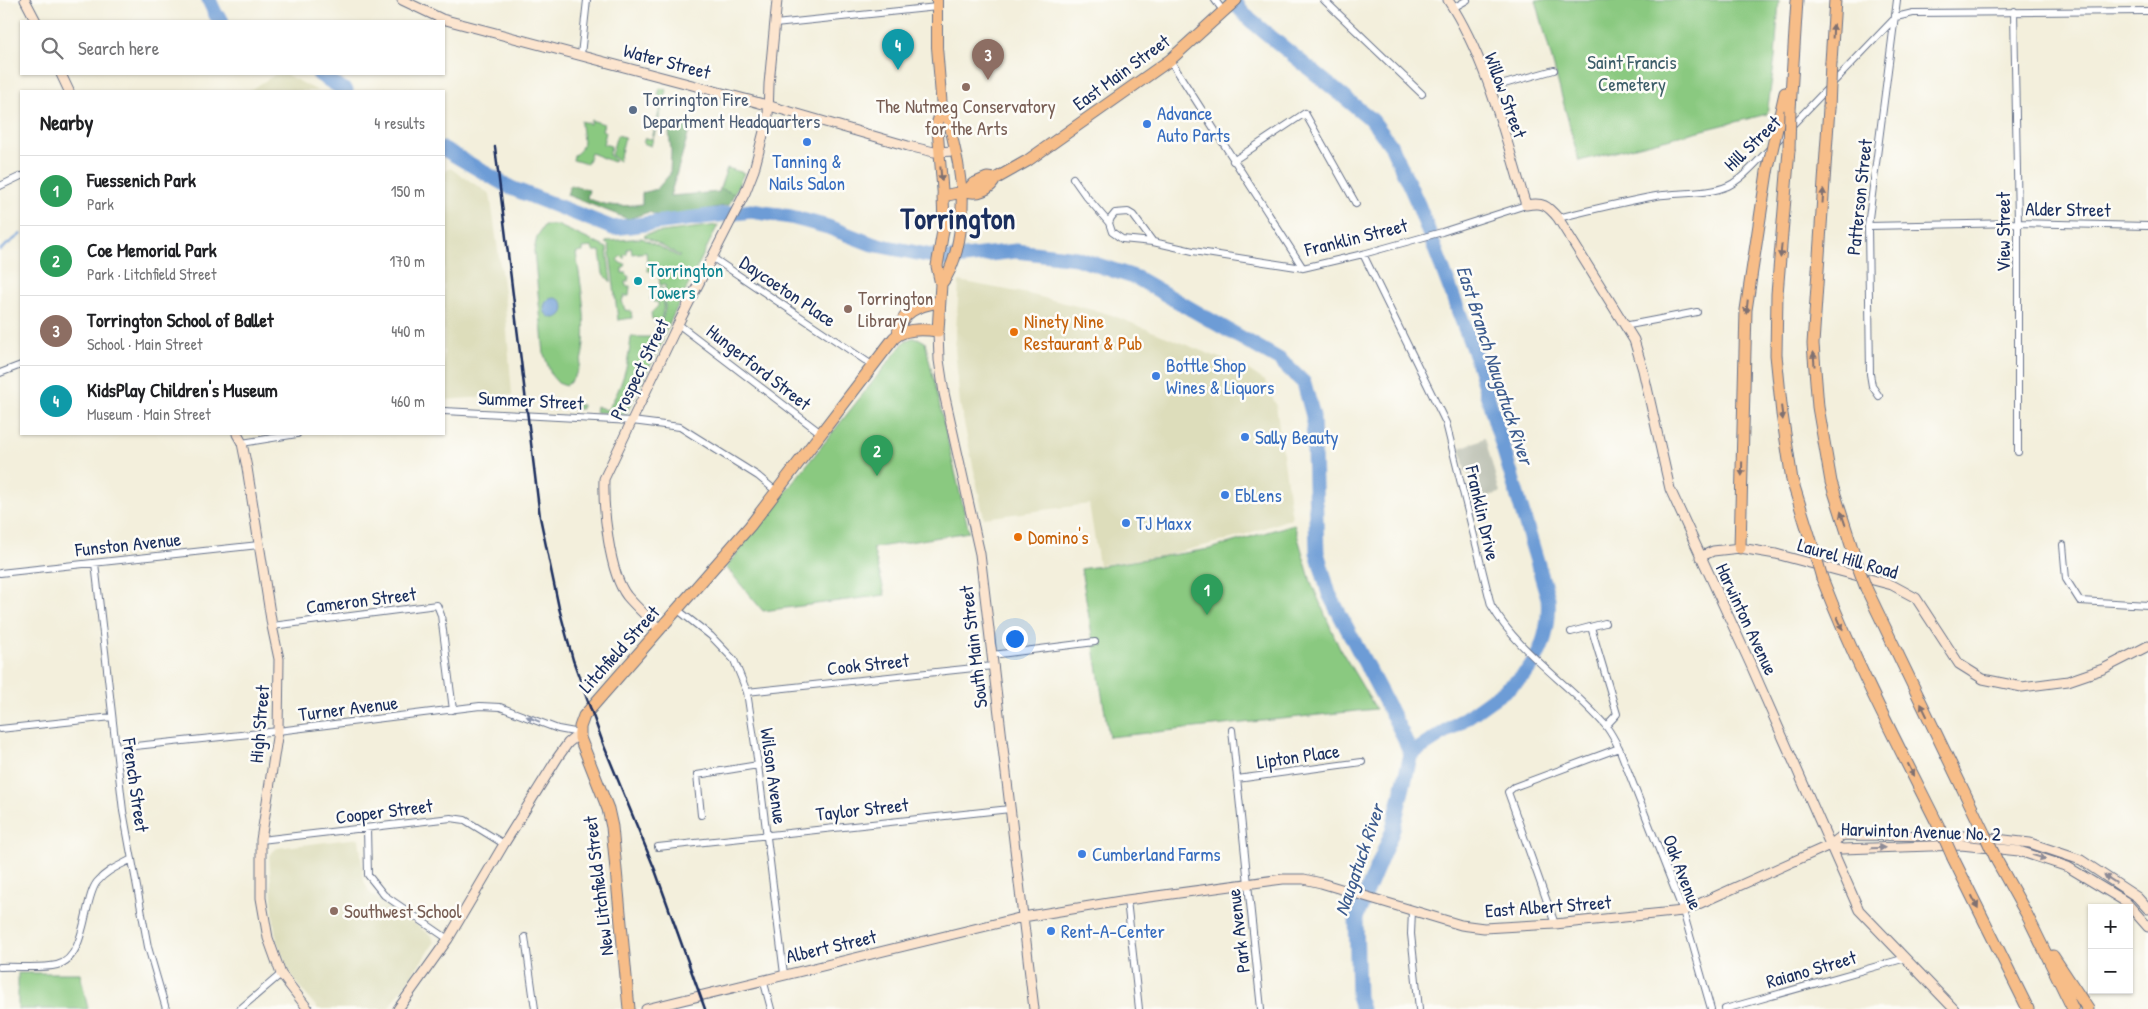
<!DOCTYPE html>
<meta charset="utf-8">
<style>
:root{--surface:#fff;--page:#f6f6f6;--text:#202124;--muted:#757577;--line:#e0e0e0;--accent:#1f6fb2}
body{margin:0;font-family:"Patrick Hand",sans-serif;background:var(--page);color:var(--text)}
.controls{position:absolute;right:15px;bottom:15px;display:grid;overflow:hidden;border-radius:0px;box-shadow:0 1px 4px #0004}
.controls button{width:45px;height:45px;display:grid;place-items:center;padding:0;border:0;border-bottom:1px solid var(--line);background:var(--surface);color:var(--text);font:25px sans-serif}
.you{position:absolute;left:1014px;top:638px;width:18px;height:18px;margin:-12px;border:4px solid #fff;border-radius:50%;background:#1a73e8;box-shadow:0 0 0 8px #1a73e833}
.badge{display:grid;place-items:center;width:32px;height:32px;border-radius:50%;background:var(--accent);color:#fff;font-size:16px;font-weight:700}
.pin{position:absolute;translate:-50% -41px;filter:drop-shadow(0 1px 2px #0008)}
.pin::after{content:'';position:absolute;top:26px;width:18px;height:15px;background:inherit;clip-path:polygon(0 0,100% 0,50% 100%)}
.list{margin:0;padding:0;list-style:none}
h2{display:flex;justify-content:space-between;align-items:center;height:65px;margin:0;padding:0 20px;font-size:21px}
h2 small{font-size:16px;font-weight:400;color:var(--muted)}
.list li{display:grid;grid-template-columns:32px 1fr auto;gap:15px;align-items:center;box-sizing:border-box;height:70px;padding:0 20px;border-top:1px solid var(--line)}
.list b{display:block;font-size:19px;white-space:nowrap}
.list p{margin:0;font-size:16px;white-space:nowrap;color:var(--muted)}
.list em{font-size:16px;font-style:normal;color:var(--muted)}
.icon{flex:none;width:28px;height:28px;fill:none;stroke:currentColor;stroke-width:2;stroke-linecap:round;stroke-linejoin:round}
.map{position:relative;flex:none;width:2148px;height:1009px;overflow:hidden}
.search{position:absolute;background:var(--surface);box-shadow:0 1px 4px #0004;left:20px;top:20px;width:425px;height:55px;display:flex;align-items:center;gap:12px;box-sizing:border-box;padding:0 18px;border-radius:0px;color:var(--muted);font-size:19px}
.panel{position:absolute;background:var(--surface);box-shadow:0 1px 4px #0004;left:20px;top:90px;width:425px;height:345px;border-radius:0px}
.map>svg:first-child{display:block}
</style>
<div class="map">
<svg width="2148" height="1009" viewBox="0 0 2148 1009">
<rect width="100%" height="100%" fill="#fdfcf7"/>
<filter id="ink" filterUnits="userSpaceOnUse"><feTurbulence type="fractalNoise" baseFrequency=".02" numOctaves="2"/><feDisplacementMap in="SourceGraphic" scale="10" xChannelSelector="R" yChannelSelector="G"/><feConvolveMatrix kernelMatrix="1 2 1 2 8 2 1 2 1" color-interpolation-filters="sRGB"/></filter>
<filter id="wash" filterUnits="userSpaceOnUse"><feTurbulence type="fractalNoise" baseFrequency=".0096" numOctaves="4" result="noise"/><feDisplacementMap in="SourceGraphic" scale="20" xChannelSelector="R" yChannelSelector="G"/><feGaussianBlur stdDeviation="1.12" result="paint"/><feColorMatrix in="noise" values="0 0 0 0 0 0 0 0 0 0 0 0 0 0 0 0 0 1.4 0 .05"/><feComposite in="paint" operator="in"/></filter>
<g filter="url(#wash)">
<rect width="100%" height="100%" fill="#f3efdc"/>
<path fill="#ddb" d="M276 74H285L318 91H249Z
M450 168 490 194 504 292 512 395 444 400V173Z
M959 281 1028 294 1109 314 1247 369 1265 381 1276 405 1292 518 1235 538 1166 555 1099 565 1089 504 984 518 960 404 955 349Z
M359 838 364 881 370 893 432 936 434 943 388 1009H318L298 985 288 969 277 941 274 924 269 855 277 848Z"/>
<path fill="#c2c6b9" d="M1485 438 1500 493 1476 499 1470 476 1465 471 1460 448Z"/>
<path fill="#8ac980" stroke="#527c6f" d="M1536 0H1779L1775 57 1767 114 1579 161Z
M660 88 667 90 651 146 643 143 645 138 652 139 662 101 657 99Z
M591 120 604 124 602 130 606 132 603 144 611 146 609 155 615 160 613 162 591 153 587 164 573 160 574 155C589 147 580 133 581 121L590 124Z
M617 135 625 137 619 161 611 155Z
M727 168 744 173 734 194 720 188Z
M544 225H557L607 248 611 282 603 274 600 251H593L592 247 583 248V252L576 253C581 287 597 362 566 386L558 383 551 375 544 354 534 251 537 237Z
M718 225 663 336 660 329 665 309V285H660L658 270 648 271 646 252 632 254 631 248 627 249V254L624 255V259L621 256 617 260 622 264H626L624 268H622V273H626L629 277 628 281 625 282 626 286H630L629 296H624L622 301 625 310 631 311 632 318 618 320 609 245 605 243 608 241 642 238 679 257 680 256 644 236 646 234Z
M658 287 662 288 664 305 661 320 658 321 652 319 651 313 658 306V302H654L650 299 652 295 655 294V289L649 288Z
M656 325H659L660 336 663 340 626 414 595 412 596 406 607 410C622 389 629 362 631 337H656Z
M912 338H918L925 342 969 532 873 548 885 595 763 611 726 567 905 341Z
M551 400V405H582V409L541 408 542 401Z
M1294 524 1311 582 1339 647 1376 709 1109 737 1081 569 1210 549Z
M18 973H80L88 1009H18Z"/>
<path fill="#6fad6e" stroke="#456e66" d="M668 122 690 128 670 196 719 192 720 188 734 194 729 205 664 218 649 212 628 219 567 195 570 185 589 190 587 198C608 207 620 207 642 204V193L657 189 670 174 671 151Z"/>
<path fill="#6d9cd6" stroke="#44669a" d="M544 308a10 10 0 1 1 20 0a10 10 0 1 1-20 0Z"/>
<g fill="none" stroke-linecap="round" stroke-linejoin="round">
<path stroke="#6d9cd6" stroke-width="2.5" d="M0 250 21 234"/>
<path stroke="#6d9cd6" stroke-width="15" d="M209 0 216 15 222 21
M1232 0 1250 20 1372 120 1392 147 1418 204 1476 357 1548 598C1550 624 1544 651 1527 671 1518 682 1503 692 1491 700 1465 719 1438 737 1411 754
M319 74 346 91
M444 149 511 188 613 228 751 211 791 217 828 227 872 244 947 259 1016 251 1076 258 1137 278 1280 360 1304 383 1313 416 1317 552 1329 594 1402 733 1411 754
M1362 1009 1358 997 1356 918 1392 832 1411 754"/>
</g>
</g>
<g filter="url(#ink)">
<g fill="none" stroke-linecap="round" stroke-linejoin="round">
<g stroke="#67728a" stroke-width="8">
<path id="street" d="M1215 0 1224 12
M1324 0 1422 94
M1453 8 1467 0
M2014 11 2018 223V452
M775 24 937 7
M581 55 587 0
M1170 60 1303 268
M1490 88 1554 70
M1233 161 1305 113 1356 204
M1073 178 1085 195 1109 223
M0 186 21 176
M1558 218C1590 210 1623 202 1656 196 1679 192 1707 195 1728 186 1739 181 1747 172 1755 164L1896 17 1913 13 2148 11
M1868 226 2018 223 2148 226
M1153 242 1133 215 1128 212 1115 213 1111 218 1109 223 1112 232 1122 239 1153 242 1193 251 1303 268 1363 254 1442 232 1526 205
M1363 254 1446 423 1491 605C1519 654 1569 683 1605 725 1611 732 1615 741 1619 748L1683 911 1711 1009
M713 258 872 365
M678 324 822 434
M1624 326 1697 312
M0 373 21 365
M1879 396 1872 386 1870 374 1868 226 1897 0
M444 411 632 421 680 427 758 476 777 492
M242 443 297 434
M2063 545 2066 579 2080 601 2148 605
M95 563 123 811 148 947 166 1009
M0 573 259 545
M678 610 711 636 734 660 747 692 758 765 784 974
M272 626 437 605 441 615 453 710
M1591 627 1617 714 1606 726
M1571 632 1605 623
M992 655 1095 642
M747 692 993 666
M0 729 112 717
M1232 730 1261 1009
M116 748 278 731 480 706 500 707 558 729 580 733
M1237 779 1362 762
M701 815 697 775 758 765
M367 828 368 875 384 895 448 939
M261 840 451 818 465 820 504 844
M658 847 1010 809
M1127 900 1139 1009
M1412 910 1411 934 1419 1009
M1555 924 1508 792 1514 787 1619 748
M525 937 535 1009
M0 967C17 966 41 969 57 965 87 958 83 899 97 882 107 870 119 866 132 859
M763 979 771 1009
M240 1009 281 974
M1725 1009 1906 958"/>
</g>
<g stroke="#67728a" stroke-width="11">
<path id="secondary" d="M25 0 36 21
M402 0 442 19 749 100 908 146 934 152 955 151
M1448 0C1487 59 1505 137 1526 205 1543 202 1547 205 1558 218L1634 340 1643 370 1670 489 1750 663 1859 910 1954 1009
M61 74 69 91
M938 331 939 360 944 393 980 554 1034 1009
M237 434 242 443 247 468 272 626 279 659 278 731 261 840V898L268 938 281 974 308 1009
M1700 557 1713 551 1740 548 1776 554 1892 585 1916 598 1959 664 1983 679 2022 687 2068 681 2103 669 2148 646
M660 630C650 619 637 608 627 596 609 573 603 509 604 479L678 324 745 193 754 170 768 116 769 84 777 0
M1830 845 1842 849 1961 845 2019 851 2068 867 2126 902 2148 927
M398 1009 448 939 504 844 558 757 568 743 580 733
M646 1009 1023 917 1127 900 1283 879H1304L1321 883 1461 925 1484 928 1555 924 1683 911 1830 845 1843 835 1971 836 2030 843 2081 860 2137 897 2148 909"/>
</g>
<g stroke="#67728a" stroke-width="12">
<path id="primary" d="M937 0V47L942 108 949 122 958 163 962 192
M942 108 937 123 943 196"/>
</g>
<g stroke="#67728a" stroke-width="13">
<path id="highway" d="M1831 62 1835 0
M1829 108 1813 344 1818 407 1831 482 1857 564
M1790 110 1797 0
M1777 128 1785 93
M1789 150 1777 294 1776 355 1782 414 1792 480 1815 554
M967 191C977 195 991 189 995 179
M941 284C959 263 963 219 962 192
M898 334C900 312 919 305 939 302
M1740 548 1746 310 1767 172
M1822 578C1856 666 1900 749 1942 833
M1866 588 1984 833
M1953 858 2028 1009
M1997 861 2026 913 2073 1009
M2053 956 2088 1009
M629 1009 612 827 608 809 580 738V727L584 716 750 526 894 338C904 328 924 329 938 331L941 284 937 266 944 225 943 196 967 191 973 184 987 178 995 179 1027 161 1170 60 1236 0"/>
</g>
<use href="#street" stroke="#fff" stroke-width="6"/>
<use href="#secondary" stroke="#fce5cf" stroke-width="9"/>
<use href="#primary" stroke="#f7bd88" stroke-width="10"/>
<use href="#highway" stroke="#f7bd88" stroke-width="11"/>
<path stroke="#1b2f5e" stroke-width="2.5" d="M495 147 540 517 559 608 573 660 604 746 655 870 705 1009"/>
<g stroke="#67728a" stroke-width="13" stroke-linecap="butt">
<path id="highway-bridge" d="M1829 108 1831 62
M1789 150 1790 110
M1767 172 1777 128
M1815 554 1822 578
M1857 564 1866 588
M1942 833 1953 858
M1984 833 1997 861"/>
</g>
<use href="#highway-bridge" stroke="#f7bd88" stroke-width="11"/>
</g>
<defs><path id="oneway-solid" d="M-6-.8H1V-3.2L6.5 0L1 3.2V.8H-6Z" transform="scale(1.25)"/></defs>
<g fill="#7e6f71">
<use href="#oneway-solid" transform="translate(1833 31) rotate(-87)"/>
<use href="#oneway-solid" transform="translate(941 174) rotate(85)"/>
<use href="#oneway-solid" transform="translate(1823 196) rotate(-86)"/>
<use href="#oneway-solid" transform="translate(1781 251) rotate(95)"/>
<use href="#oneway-solid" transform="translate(1747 307) rotate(96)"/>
<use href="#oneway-solid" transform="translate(1814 359) rotate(-94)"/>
<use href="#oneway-solid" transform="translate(1782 413) rotate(83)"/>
<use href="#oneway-solid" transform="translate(1742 469) rotate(91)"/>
<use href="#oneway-solid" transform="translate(1843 518) rotate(-108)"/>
<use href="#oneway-solid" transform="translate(1840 623) rotate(66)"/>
<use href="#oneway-solid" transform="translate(1924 710) rotate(-116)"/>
<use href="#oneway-solid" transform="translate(1911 770) rotate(64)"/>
<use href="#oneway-solid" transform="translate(1975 902) rotate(64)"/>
</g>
<use fill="#8d97ae" href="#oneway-solid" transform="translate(533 719) rotate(-158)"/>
<g fill="#8c8a96">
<use href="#oneway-solid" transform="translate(1878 848) rotate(-2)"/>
<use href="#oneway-solid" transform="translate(2039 857) rotate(18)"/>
<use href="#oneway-solid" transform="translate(2110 879) rotate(-147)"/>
</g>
</g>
<g fill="#8d6e63" stroke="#fdfcf7" stroke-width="2">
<circle cx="966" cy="87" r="5"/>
<circle cx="848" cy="309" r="5"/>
<circle cx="334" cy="911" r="5"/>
</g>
<circle fill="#5c6f8a" stroke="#fdfcf7" stroke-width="2" cx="633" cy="110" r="5"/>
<g fill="#3f7fe0" stroke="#fdfcf7" stroke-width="2">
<circle cx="1147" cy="124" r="5"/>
<circle cx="807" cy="142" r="5"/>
<circle cx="1156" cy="376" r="5"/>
<circle cx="1245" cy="437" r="5"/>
<circle cx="1225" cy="495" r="5"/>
<circle cx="1126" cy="523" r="5"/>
<circle cx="1082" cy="854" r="5"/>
<circle cx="1051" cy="931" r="5"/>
</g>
<circle fill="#0f9aa8" stroke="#fdfcf7" stroke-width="2" cx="638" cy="281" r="5"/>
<g fill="#e8710a" stroke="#fdfcf7" stroke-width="2">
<circle cx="1014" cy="332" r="5"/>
<circle cx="1018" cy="537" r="5"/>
</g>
<g text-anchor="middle" stroke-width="5" stroke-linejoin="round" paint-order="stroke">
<g font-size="19" fill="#1b2f5e" stroke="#fdfcf7">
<text transform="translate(667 61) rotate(15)" y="7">Water Street</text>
<text transform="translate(1121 72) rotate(-36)" y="7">East Main Street</text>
<text transform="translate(1506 95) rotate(70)" y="7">Willow Street</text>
<text transform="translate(1752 143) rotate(-44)" y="7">Hill Street</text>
<text transform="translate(1859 197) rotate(-84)" y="7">Patterson Street</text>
<text transform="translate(2068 209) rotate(1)" y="7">Alder Street</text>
<text transform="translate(2003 232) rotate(-90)" y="7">View Street</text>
<text transform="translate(1356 237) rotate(-14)" y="7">Franklin Street</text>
<text transform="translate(788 291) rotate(34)" y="7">Daycoeton Place</text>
<text transform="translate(759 367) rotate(38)" y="7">Hungerford Street</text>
<text transform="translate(639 369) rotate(-64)" y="7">Prospect Street</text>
<text transform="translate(531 400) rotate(3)" y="7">Summer Street</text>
<text transform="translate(1483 513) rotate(77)" y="7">Franklin Drive</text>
<text transform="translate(128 544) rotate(-6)" y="7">Funston Avenue</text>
<text transform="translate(1848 558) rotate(16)" y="7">Laurel Hill Road</text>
<text transform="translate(361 600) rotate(-7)" y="7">Cameron Street</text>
<text transform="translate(1747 619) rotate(65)" y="7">Harwinton Avenue</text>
<text transform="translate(973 647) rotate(-97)" y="7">South Main Street</text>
<text transform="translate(619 649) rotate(-48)" y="7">Litchfield Street</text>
<text transform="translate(868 664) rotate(-6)" y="7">Cook Street</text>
<text transform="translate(348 708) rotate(-7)" y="7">Turner Avenue</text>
<text transform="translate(259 724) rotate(-85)" y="7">High Street</text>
<text transform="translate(1298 756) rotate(-8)" y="7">Lipton Place</text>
<text transform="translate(774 776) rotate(82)" y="7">Wilson Avenue</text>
<text transform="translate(136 785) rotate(82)" y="7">French Street</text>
<text transform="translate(862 809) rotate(-6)" y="7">Taylor Street</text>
<text transform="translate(384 811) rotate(-7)" y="7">Cooper Street</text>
<text transform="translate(1921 831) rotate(2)" y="7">Harwinton Avenue No. 2</text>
<text transform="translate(1683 872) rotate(69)" y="7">Oak Avenue</text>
<text transform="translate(598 886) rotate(-97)" y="7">New Litchfield Street</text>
<text transform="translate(1548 906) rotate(-4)" y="7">East Albert Street</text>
<text transform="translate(1238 931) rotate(-97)" y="7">Park Avenue</text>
<text transform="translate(831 946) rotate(-13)" y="7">Albert Street</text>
<text transform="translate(1811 969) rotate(-16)" y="7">Raiano Street</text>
</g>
<g font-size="19" fill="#3c5d68" stroke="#fdfcf7">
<text x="1632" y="69">Saint Francis<tspan x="1632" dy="22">Cemetery</tspan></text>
</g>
<g font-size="19" fill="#4e5e75" stroke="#fdfcf7" text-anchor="start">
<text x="643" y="106">Torrington Fire<tspan x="643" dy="22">Department Headquarters</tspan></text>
</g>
<g font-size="19" fill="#785e54" stroke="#fdfcf7" text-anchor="start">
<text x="966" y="113" text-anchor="middle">The Nutmeg Conservatory<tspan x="966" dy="22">for the Arts</tspan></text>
<text x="858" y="305">Torrington<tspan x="858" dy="22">Library</tspan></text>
<text x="344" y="918">Southwest School</text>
</g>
<g font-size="19" fill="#366cbe" stroke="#fdfcf7" text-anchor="start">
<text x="1157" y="120">Advance<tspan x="1157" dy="22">Auto Parts</tspan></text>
<text x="807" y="168" text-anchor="middle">Tanning &amp;<tspan x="807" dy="22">Nails Salon</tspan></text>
<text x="1166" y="372">Bottle Shop<tspan x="1166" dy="22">Wines &amp; Liquors</tspan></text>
<text x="1255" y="444">Sally Beauty</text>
<text x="1235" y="502">EbLens</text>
<text x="1136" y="530">TJ Maxx</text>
<text x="1092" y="861">Cumberland Farms</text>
<text x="1061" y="938">Rent-A-Center</text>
</g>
<g font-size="19" fill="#0d838f" stroke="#fdfcf7" text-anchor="start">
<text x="648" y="277">Torrington<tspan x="648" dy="22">Towers</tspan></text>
</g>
<g font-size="19" fill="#c56008" stroke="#fdfcf7" text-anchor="start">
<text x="1024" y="328">Ninety Nine<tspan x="1024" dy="22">Restaurant &amp; Pub</tspan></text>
<text x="1028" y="544">Domino's</text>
</g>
<g font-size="20" font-style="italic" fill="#3c5b8e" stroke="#fdfcf7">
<text transform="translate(1495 365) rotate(72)" y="7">East Branch Naugatuck River</text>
<text transform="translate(1359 860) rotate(-71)" y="7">Naugatuck River</text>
</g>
<g font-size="29" font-weight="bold" fill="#1b2f5e" stroke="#fdfcf7">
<text x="958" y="229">Torrington</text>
</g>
</g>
</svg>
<div class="controls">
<button>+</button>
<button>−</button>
</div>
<div class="you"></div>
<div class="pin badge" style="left:1207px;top:615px;background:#2e9e5b">1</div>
<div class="pin badge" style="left:877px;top:476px;background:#2e9e5b">2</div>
<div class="pin badge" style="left:988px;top:80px;background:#8d6e63">3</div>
<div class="pin badge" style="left:898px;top:70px;background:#0f9aa8">4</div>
<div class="search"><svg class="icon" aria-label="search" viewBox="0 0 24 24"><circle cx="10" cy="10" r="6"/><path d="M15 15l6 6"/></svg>Search here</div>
<section class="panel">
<h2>Nearby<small>4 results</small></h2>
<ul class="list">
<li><span class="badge" style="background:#2e9e5b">1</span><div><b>Fuessenich Park</b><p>Park</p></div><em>150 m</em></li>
<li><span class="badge" style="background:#2e9e5b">2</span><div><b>Coe Memorial Park</b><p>Park · Litchfield Street</p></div><em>170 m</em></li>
<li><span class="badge" style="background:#8d6e63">3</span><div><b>Torrington School of Ballet</b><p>School · Main Street</p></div><em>440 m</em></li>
<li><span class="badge" style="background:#0f9aa8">4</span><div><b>KidsPlay Children's Museum</b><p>Museum · Main Street</p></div><em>460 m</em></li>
</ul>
</section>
</div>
